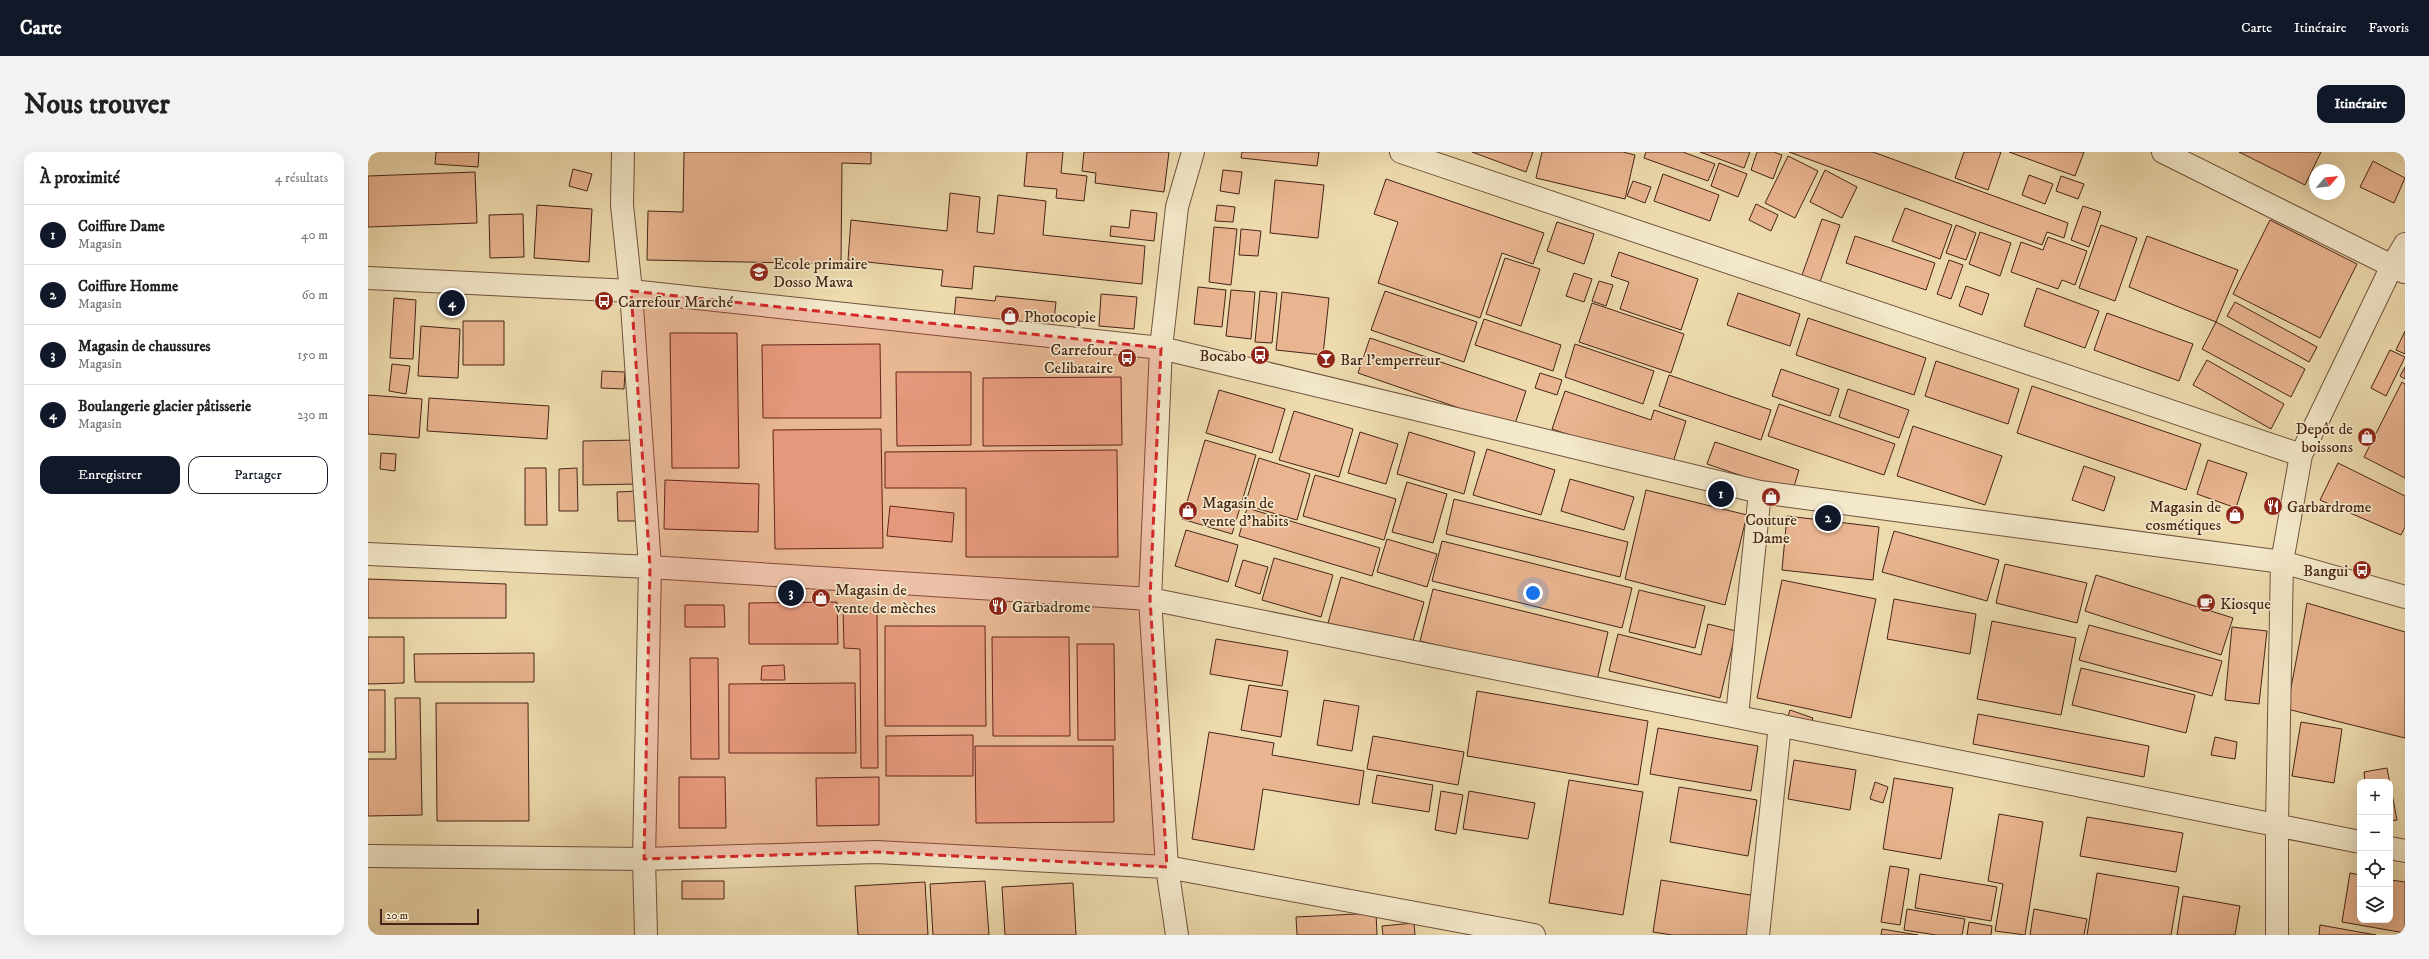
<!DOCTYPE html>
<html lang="fr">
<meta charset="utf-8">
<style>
:root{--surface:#fff;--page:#f2f2f2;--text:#222;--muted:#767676;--line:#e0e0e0;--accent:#111827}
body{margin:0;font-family:"IM FELL DW Pica",serif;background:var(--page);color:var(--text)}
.controls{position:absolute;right:12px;bottom:12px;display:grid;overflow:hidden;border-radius:8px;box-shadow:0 4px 16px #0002}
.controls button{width:36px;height:36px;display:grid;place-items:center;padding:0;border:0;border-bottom:1px solid var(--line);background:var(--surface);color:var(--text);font:20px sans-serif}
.compass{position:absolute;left:1941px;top:12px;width:36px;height:36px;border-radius:50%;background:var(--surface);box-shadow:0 4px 16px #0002;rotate:62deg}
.scale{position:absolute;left:12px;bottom:10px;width:99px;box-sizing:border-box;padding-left:4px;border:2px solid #472417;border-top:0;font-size:11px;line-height:14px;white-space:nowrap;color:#472417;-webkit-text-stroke:3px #f3e8ca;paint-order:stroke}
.you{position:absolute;left:1165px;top:441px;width:14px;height:14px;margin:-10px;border:3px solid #fff;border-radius:50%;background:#1a73e8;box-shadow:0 0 0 6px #1a73e833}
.badge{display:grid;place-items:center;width:26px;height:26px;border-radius:50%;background:var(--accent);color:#fff;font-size:13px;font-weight:700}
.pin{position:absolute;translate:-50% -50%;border:2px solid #fff;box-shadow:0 1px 4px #0006}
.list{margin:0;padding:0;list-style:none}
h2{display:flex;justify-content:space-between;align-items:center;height:52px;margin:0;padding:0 16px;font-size:17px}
h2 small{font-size:13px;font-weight:400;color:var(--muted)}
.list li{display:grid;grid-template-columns:26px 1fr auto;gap:12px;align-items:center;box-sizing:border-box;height:60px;padding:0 16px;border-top:1px solid var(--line)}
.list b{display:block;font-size:15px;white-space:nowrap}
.list p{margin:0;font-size:13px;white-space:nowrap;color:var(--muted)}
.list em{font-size:13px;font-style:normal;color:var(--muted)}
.actions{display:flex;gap:8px;padding:12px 16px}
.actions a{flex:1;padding:9px 0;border:1px solid var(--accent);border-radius:12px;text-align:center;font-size:14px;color:var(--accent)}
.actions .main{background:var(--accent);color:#fff}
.icon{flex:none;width:22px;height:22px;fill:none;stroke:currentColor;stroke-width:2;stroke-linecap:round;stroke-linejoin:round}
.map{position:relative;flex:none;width:2037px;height:783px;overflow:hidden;border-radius:12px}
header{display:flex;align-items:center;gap:24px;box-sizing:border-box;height:56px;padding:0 20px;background:var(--accent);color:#fff}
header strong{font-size:19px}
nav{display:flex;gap:22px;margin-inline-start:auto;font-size:14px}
.intro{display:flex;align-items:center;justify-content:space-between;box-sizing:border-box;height:96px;padding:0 24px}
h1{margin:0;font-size:28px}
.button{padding:10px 18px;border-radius:12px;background:var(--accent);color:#fff;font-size:14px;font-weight:700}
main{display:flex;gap:24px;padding:0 24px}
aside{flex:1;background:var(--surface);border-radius:12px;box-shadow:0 4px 16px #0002}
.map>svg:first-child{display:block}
</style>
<header>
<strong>Carte</strong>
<nav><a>Carte</a><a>Itinéraire</a><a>Favoris</a></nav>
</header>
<div class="intro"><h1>Nous trouver</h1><a class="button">Itinéraire</a></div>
<main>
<aside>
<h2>À proximité<small>4 résultats</small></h2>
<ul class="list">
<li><span class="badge">1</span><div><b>Coiffure Dame</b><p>Magasin</p></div><em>40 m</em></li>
<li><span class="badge">2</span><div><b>Coiffure Homme</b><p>Magasin</p></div><em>60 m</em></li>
<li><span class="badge">3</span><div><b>Magasin de chaussures</b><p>Magasin</p></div><em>150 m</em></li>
<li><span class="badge">4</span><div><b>Boulangerie glacier pâtisserie</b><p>Magasin</p></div><em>230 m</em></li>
</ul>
<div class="actions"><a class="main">Enregistrer</a><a>Partager</a></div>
</aside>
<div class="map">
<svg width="2037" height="783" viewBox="0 0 2037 783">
<rect width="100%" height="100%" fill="#eddbae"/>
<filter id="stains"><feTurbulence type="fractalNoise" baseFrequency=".005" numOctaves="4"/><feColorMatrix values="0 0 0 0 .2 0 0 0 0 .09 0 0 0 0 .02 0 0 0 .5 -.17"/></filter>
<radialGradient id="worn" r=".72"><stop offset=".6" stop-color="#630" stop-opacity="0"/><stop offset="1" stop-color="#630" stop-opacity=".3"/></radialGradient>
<path fill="#e9b590" stroke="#472417" d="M68 0H111L110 15 67 12Z
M316 0H503V12L474 11 473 112 279 108 280 59 315 60Z
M659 0H695L693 21 719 24 716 49 688 46 689 37 656 34Z
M716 0H801L796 40 727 31 728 21 714 19Z
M874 0H951L949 14 873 6Z
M1104 0H1165L1158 20Z
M1174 0H1255L1267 3 1257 47 1168 26Z
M1278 0H1315L1347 12 1340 29 1276 6Z
M1332 0H1382L1376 16Z
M1389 0H1406L1414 3 1405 27 1383 18Z
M1421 0H1505L1700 71 1696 86 1679 80 1674 93Z
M1596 0H1633L1620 38 1587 26Z
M1641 0H1716L1707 24Z
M1871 0H1953L1937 33Z
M1420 4 1450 19 1427 66 1397 51Z
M2005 9 2037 26 2026 51 1992 35Z
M1351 11 1379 22 1370 45 1343 34Z
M205 17 224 22 219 39 201 34Z
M855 18 874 20 871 42 852 39Z
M1457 18 1489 35 1474 66 1442 50Z
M107 20 109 71 0 75V24Z
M1295 22 1351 43 1342 69 1286 49Z
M1661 23 1685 32 1677 52 1654 43Z
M1693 24 1716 32 1710 47 1688 39Z
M1018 27 1176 81 1165 112 1134 101 1112 166 1010 131 1030 70 1006 62Z
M907 28 956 33 950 86 902 81Z
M1265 29 1283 35 1277 51 1259 44Z
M582 41 612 45 609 80 626 82 630 43 678 49 675 83 777 94 774 132 606 114 604 137 573 134 575 118 480 108 483 68 579 79Z
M1388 52 1410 63 1403 79 1381 68Z
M169 53 224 57 221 110 166 106Z
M849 53 867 55 865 70 847 69Z
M1715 54 1733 60 1721 95 1703 88Z
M1537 56 1584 73 1572 107 1524 89Z
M763 58 789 61 786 89 742 84 743 74 761 76Z
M155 62 156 105 122 106 121 63Z
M1454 67 1472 73 1452 130 1434 123Z
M1902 68 1989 112 1952 186 1865 142Z
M1189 70 1226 82 1216 112 1179 99Z
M1588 73 1608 81 1598 108 1578 101Z
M1733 73 1769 86 1747 149 1711 136Z
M846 75 869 77 863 133 841 130Z
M873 77 893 79 890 104 871 103Z
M1612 80 1643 91 1632 124 1601 112Z
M1487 84 1567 111 1558 138 1478 111Z
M1779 84 1870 118 1848 170 1761 135Z
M1680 85 1719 99 1707 133 1694 128 1690 137 1643 120 1653 90 1675 98Z
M1251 100 1330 127 1313 178 1252 157 1261 130 1243 124Z
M1137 106 1172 117 1153 174 1118 162Z
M1581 108 1595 113 1583 147 1569 142Z
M1206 121 1224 127 1216 150 1198 144Z
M1231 129 1245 133 1238 154 1224 149Z
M1598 134 1621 142 1614 163 1591 154Z
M830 135 858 138 854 175 826 172Z
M1669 136 1731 159 1717 196 1656 174Z
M863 138 887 140 883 187 858 184Z
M892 139 909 141 904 191 887 190Z
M1017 139 1109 170 1096 210 1003 178Z
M914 140 961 146 955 203 908 198Z
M1370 141 1432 162 1422 194 1359 173Z
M733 142 769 145 766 177 731 174Z
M628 144 688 150 685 177 586 167 588 145 627 149Z
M26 146 48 148 45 207 22 206Z
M1867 150 1949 195 1941 210 1859 164Z
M1224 151 1316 182 1303 221 1211 190Z
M1739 161 1825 192 1811 229 1726 198Z
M1440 166 1558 206 1546 243 1428 203Z
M1116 167 1193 193 1185 219 1107 193Z
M95 169H136V213H95Z
M1848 170 1937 217 1923 245 1834 197Z
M53 174 92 177 90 226 50 224Z
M2037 179V202L2028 198Z
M302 181H369L371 316H304Z
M1002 186 1158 239 1146 275 990 221Z
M512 192 513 266H395L394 193Z
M1207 192 1286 219 1275 252 1197 225Z
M2022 198 2037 205 2018 244 2003 236Z
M1839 208 1916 252 1903 277 1825 233Z
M1568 209 1651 237 1640 272 1557 244Z
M24 212 42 214 38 242 21 239Z
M2037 215V227L2032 224Z
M1413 217 1471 237 1462 264 1404 244Z
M234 219 257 220 256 237 233 236Z
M528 220H603V293L529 294Z
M1172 221 1194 228 1189 243 1167 236Z
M1301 223 1403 258 1393 288 1291 254Z
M753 225 754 293 615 294V226Z
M2034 230 2037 232V326L1996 305Z
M1664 234 1833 292 1818 338 1649 281Z
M1480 237 1541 258 1531 286 1471 265Z
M851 238 917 257 904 301 838 281Z
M1197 239 1283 268 1286 258 1318 269 1303 317 1184 277Z
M0 243 54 247 51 286 0 282Z
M61 246 181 254 179 287 59 279Z
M1411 252 1527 292 1516 323 1400 284Z
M926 259 985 277 971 325 911 308Z
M1545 274 1634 304 1617 353 1529 324Z
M513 277 515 396 407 397 405 278Z
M992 280 1030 292 1018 332 980 321Z
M1041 280 1107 300 1096 342 1029 322Z
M268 288 269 332 215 333V289Z
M837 288 888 303 864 382 814 367Z
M1347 290 1431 318 1424 341 1339 312Z
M1119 297 1187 318 1173 363 1105 343Z
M749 298 750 405H598V336H517V300Z
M13 301 28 302 27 319 12 317Z
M891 306 942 322 929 368 877 353Z
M1840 308 1879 321 1868 356 1829 342Z
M1970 311 2037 344V375L2033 383 1952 348Z
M1716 314 1747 325 1736 359 1704 348Z
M157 316H178L179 373H157Z
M209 316 210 359H191V317Z
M947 323 1028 347 1016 388 935 364Z
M1202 327 1266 345 1256 378 1193 359Z
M297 328 391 332 390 380 296 377Z
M1039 330 1079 342 1065 391 1024 380Z
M1278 338 1379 363 1357 453 1257 427Z
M270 339V369H250L249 340Z
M1086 347 1260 390 1252 425 1078 382Z
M522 354 586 361 584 390 519 384Z
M879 356 1012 396 1004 424 871 384Z
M1419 364 1511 375 1505 428 1414 418Z
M818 378 870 393 860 430 807 414Z
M1526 379 1631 408 1619 449 1514 420Z
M1019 387 1069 402 1059 435 1009 420Z
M1074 389 1264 436 1254 476 1064 429Z
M906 406 965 423 953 465 894 448Z
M875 408 900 415 892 442 867 434Z
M1637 412 1719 431 1709 471 1628 451Z
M1728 423 1865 466 1853 503 1717 459Z
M973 425 1056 450 1043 496 960 471Z
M0 427 138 432V466H0Z
M1414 428 1508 447 1483 566 1389 546Z
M1065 437 1240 480 1228 533 1052 489Z
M1271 438 1337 454 1327 496 1261 480Z
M1526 447 1608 462 1602 502 1519 487Z
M469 450 470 492H381V451Z
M1939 451 2037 480V586L1919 557Z
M317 453H356L357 475H317Z
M475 456H509L510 616H493L492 497 476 496Z
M1624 469 1708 486 1693 563 1609 547Z
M1340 472 1368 479 1352 546 1241 519 1250 482 1333 503Z
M1721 473 1854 509 1844 544 1711 508Z
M517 474H617L618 574H517Z
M1864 475 1899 479 1891 552 1857 548Z
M0 485H36V531L0 532Z
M624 485H701L702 584H625Z
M848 487 920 499 914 534 842 522Z
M709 492H746L747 588H710Z
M166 501V530H47L46 502Z
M322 506H350L351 607H323Z
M416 513 417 528H393L394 514Z
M1713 516 1827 543 1818 581 1704 553Z
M487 531 488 601H361V532Z
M881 533 920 539 913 585 873 578Z
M0 538H17V600H0Z
M1109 539 1280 569 1270 633 1099 604Z
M27 546H52L54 663 0 664V607H28Z
M956 548 991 554 984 599 949 593Z
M68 551H160L161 669H69Z
M1422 558 1445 566 1441 578 1418 570Z
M1610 562 1781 594 1776 625 1605 592Z
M1933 570 1974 577 1966 631 1924 624Z
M1290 576 1390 594 1383 639 1282 622Z
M841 580 906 591 904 603 996 619 991 653 895 637 886 698 824 687Z
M605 583V624H518V584Z
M1005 584 1096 600 1090 633 999 617Z
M1847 585 1869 590 1867 607 1843 603Z
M607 594H745L746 670 608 671Z
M1426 608 1488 618 1482 658 1420 647Z
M2019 616 2029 668 2022 669V630H1997L1996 620Z
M1009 623 1065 633 1061 660 1004 651Z
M311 625H357L358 676H311Z
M511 625V673L449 674 448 626Z
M1526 626 1585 636 1573 707 1515 697Z
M1201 628 1275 640 1255 763 1181 751Z
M1507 630 1520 635 1515 651 1502 647Z
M1311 635 1389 648 1380 704 1302 690Z
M1073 639 1095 643 1088 682 1067 678Z
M1101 639 1167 651 1160 687 1095 677Z
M1631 662 1675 670 1657 783 1627 779 1635 732 1620 729Z
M1719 665 1815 681 1808 720 1712 704Z
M1522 714 1541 717 1532 773 1513 770Z
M1729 721 1811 735 1803 783H1719Z
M1982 721 1992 723V768H2022V728L2037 730V781L1974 770Z
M1552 722 1629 735 1623 769 1547 756Z
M1293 728 1388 744 1382 783H1304L1285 780Z
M314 729H356V747H314Z
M617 729 621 783H565L562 732Z
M557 730 560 783H490L487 734Z
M705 731 708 783H637L634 735Z
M1815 744 1872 754 1867 783H1809Z
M1539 757 1597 767 1594 783H1568L1536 778Z
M1666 757 1719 767 1716 783H1662Z
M1008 761 1009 783H929L928 765Z
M1601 770 1624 774 1623 783H1599Z
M1046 771 1047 783H1015L1014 774Z
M1952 773 2008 783H1951Z
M1514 777 1550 783H1513Z"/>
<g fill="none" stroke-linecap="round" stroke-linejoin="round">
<g stroke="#70523d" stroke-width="24">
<path id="minor" d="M255 0 254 53 263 139 282 415 276 707 278 783
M1033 0 1933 303
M1795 0 2036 120
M0 126 263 139 793 196 1392 340 1914 410 2037 445
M0 402 282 415 782 447 1992 690
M1369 564 1392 340
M2022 696 2037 699
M0 704 276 707 508 700 799 715 1166 783
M809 783 799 715 782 447 793 196 809 55 825 0
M1390 783 1412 573
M1909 783V672L1914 410 1933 303 2024 114 2037 92"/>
</g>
<use href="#minor" stroke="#f3e8ca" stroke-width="22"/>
</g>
<path fill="#d62828" fill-opacity="0.2" stroke="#d62828" stroke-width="3" stroke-dasharray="8 5" stroke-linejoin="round" d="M263 139 793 196 782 447 799 715 508 700 276 707 282 415Z"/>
<defs>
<g id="school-disc" transform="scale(1)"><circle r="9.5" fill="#8f2418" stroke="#f3e8ca"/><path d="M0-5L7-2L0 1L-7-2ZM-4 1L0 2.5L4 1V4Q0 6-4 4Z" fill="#fff"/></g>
<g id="bus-disc" transform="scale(1)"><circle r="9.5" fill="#8f2418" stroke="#f3e8ca"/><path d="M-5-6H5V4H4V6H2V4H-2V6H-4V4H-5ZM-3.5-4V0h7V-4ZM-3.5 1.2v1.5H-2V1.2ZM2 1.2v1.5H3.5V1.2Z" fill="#fff"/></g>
<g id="shop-disc" transform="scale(1)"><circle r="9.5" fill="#8f2418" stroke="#f3e8ca"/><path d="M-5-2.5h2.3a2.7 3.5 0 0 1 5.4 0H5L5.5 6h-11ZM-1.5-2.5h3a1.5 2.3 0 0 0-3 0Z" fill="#fff"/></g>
<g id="bar-disc" transform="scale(1)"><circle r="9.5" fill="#8f2418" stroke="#f3e8ca"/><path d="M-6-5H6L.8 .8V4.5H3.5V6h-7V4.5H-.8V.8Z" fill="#fff"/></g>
<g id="restaurant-disc" transform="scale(1)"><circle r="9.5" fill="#8f2418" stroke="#f3e8ca"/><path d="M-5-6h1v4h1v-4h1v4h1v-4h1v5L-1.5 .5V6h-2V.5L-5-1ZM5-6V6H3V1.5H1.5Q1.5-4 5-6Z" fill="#fff"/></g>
<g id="cafe-disc" transform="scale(1)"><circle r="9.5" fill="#8f2418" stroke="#f3e8ca"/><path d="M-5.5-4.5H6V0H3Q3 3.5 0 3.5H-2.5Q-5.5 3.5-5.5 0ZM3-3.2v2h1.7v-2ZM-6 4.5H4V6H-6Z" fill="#fff"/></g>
</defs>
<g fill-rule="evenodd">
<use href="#school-disc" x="391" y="120"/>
<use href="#bus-disc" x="236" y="149"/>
<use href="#shop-disc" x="642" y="164"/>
<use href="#bus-disc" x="892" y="203"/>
<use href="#bus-disc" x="759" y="206"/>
<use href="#bar-disc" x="958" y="207"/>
<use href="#shop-disc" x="1999" y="285"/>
<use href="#shop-disc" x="1403" y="345"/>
<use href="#restaurant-disc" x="1905" y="354"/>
<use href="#shop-disc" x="820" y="359"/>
<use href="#shop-disc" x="1867" y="363"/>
<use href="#bus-disc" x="1994" y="418"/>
<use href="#shop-disc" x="453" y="446"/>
<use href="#cafe-disc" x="1838" y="451"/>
<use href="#restaurant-disc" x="630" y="454"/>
</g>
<g text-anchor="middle" stroke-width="3.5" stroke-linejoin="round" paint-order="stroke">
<g font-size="16" fill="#472417" stroke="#f3e8ca" text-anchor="start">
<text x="405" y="117">Ecole primaire<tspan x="405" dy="18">Dosso Mawa</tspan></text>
<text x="250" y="155">Carrefour Marché</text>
<text x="656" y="170">Photocopie</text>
<text x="745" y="203" text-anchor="end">Carrefour<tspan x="745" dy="18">Celibataire</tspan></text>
<text x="878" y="209" text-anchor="end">Bocabo</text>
<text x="972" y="213">Bar l'emperreur</text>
<text x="1985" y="282" text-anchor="end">Depôt de<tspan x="1985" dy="18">boissons</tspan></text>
<text x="834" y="356">Magasin de<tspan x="834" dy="18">vente d'habits</tspan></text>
<text x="1853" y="360" text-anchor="end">Magasin de<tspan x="1853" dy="18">cosmétiques</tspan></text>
<text x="1919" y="360">Garbardrome</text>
<text x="1403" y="373" text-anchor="middle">Couture<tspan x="1403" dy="18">Dame</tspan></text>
<text x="1980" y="424" text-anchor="end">Bangui</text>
<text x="467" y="443">Magasin de<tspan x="467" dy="18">vente de mèches</tspan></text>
<text x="1852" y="457">Kiosque</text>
<text x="644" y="460">Garbadrome</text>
</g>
</g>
<rect width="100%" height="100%" filter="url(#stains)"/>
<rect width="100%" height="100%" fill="url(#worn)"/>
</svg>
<div class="controls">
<button>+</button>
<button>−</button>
<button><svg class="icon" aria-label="locate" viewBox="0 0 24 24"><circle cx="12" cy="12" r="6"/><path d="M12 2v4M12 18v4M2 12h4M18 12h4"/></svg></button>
<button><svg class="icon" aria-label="layers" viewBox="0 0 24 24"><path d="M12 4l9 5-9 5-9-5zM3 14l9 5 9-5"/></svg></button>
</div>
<svg class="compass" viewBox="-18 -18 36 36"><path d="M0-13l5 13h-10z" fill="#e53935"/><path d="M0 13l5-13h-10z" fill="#767676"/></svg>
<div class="scale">20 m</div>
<div class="you"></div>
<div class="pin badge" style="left:1353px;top:342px">1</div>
<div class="pin badge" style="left:1460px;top:366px">2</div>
<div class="pin badge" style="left:423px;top:441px">3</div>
<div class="pin badge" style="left:84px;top:151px">4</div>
</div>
</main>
